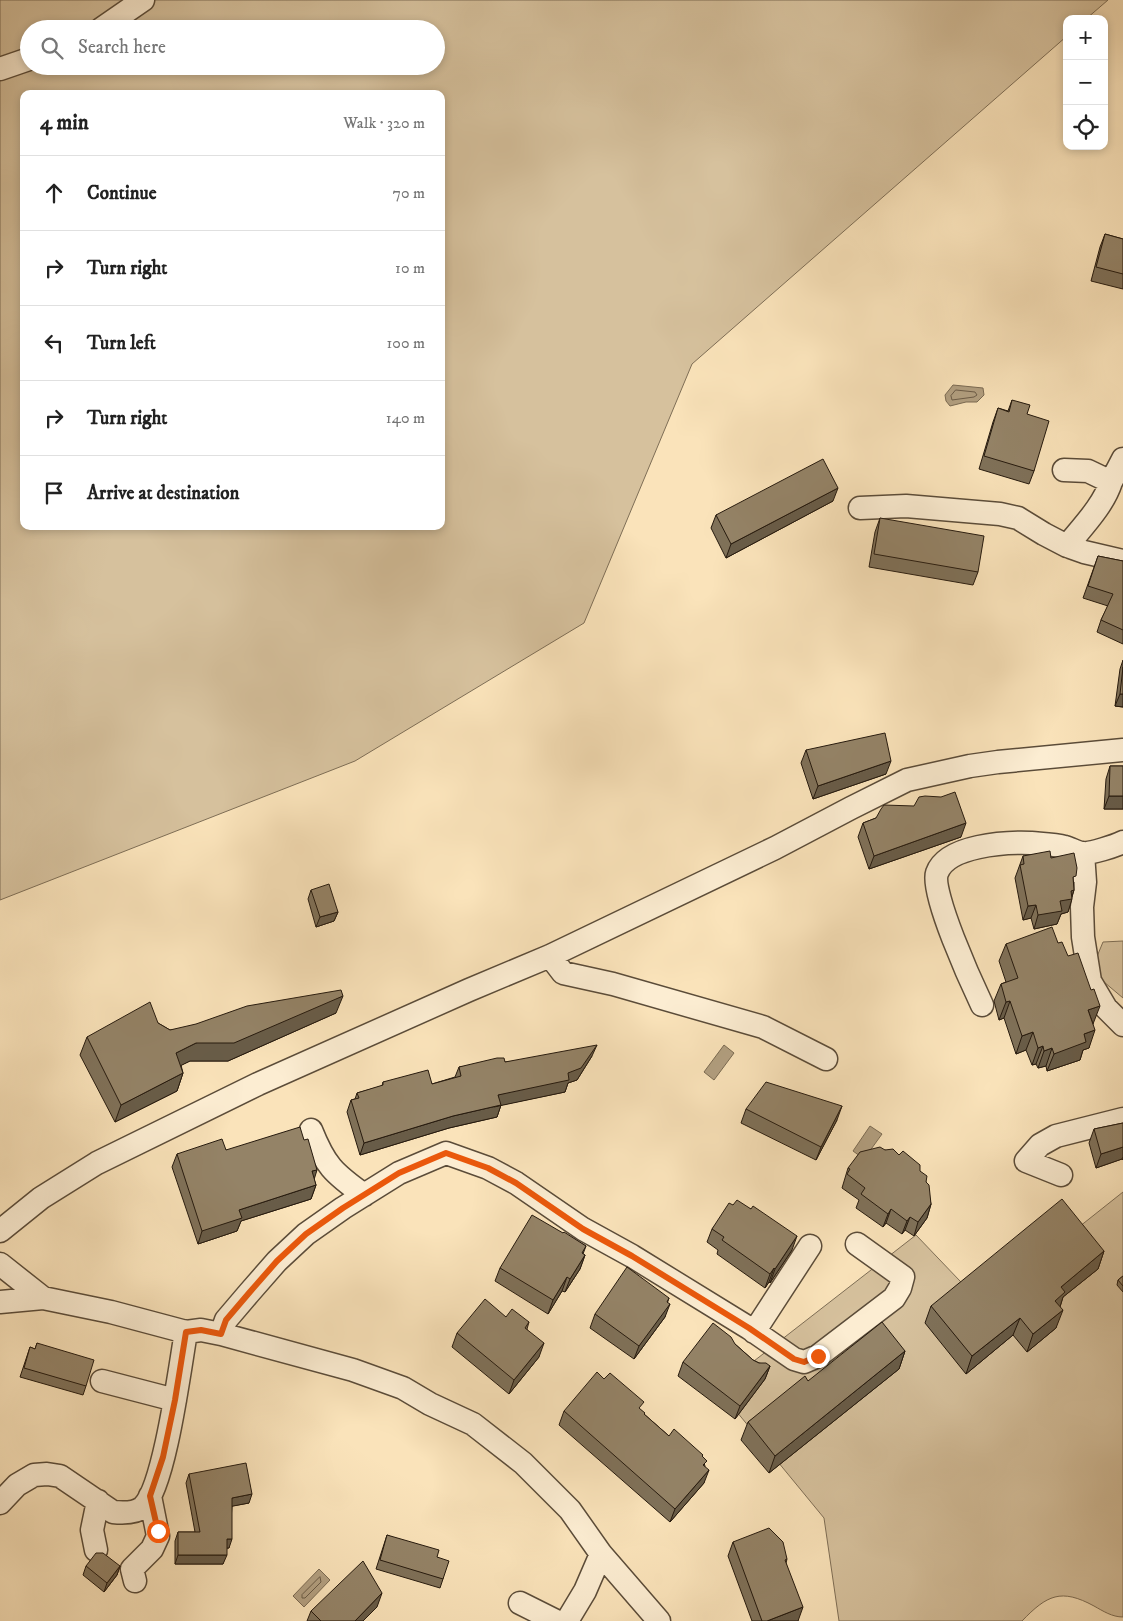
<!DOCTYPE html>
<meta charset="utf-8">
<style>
:root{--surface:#fff;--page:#f2f2f2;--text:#222;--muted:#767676;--line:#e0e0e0}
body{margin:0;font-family:"IM FELL DW Pica",serif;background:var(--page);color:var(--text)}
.controls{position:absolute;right:15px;top:15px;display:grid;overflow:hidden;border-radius:10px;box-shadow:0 2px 8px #0003}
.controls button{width:45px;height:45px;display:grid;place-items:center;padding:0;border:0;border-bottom:1px solid var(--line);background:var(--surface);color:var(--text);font:25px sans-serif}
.stop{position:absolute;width:15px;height:15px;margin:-11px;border:4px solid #ea580c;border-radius:50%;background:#fff}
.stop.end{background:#ea580c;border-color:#fff;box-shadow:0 1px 5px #0008}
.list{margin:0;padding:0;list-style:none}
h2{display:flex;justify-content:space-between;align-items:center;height:65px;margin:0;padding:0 20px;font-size:21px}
h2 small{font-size:16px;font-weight:400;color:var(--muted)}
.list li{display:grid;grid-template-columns:32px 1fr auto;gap:15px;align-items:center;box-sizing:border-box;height:75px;padding:0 20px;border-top:1px solid var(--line)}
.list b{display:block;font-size:19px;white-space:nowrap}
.list em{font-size:16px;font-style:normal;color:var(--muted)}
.icon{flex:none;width:28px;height:28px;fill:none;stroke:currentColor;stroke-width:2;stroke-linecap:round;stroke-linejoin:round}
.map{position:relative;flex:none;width:1123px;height:1621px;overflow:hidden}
.search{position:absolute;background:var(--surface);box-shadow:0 2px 8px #0003;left:20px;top:20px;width:425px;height:55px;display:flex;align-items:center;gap:12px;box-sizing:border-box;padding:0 18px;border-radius:28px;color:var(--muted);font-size:19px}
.panel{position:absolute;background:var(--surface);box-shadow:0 2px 8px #0003;left:20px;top:90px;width:425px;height:440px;border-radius:10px}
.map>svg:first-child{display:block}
</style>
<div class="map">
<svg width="1123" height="1621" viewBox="0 0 1123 1621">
<rect width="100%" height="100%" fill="#fae3ba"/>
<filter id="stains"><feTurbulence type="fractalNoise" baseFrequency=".004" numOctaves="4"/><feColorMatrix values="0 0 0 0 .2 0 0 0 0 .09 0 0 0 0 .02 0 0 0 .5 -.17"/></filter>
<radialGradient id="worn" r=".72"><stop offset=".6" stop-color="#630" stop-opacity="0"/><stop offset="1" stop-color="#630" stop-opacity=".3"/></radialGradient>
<path fill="#d6c19d" stroke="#7e6e56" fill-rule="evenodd" d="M0 0H1108L1086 19H1067V36L692 364 584 623 355 761 0 900ZM29 29H436V66H29ZM24 94H441V526H24Z
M1123 941V998L1091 971 1103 942Z
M1123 1192V1617C1112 1617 1103 1611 1094 1606 1061 1588 1047 1595 1022 1621H839L824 1518 718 1389 916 1235 982 1304Z"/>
<path fill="#b29f80" stroke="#7a6a52" d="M953 385 983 388 984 395 977 402H966L950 406 946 401 945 395Z
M724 1045 734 1053 714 1080 704 1072Z
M870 1126 882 1134 864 1159 853 1151Z
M319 1569 330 1580 304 1607 293 1596Z"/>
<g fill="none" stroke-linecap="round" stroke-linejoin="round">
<path stroke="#6c5c47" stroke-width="1" d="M956 390 975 392 977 395 974 397 952 400 951 396Z
M320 1577 321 1582 305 1598H302V1595Z"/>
<g stroke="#5b4c39" stroke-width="25">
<path id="minor" d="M101 29 143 0
M0 69 29 59
M1064 470 1088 471 1111 482C1103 506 1083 526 1067 546
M1111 482 1123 459
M860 508 906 506 1000 514 1018 518 1044 534 1067 546 1084 552 1123 561
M1083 853 1085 882 1082 907 1083 937 1090 981 1106 1008 1123 1025
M550 956 563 973 613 984 763 1027 826 1059
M982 1005C972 984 930 892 937 873 947 845 1006 842 1031 843 1041 844 1054 844 1065 847 1070 848 1077 853 1083 853 1090 854 1115 846 1123 842
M311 1130C325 1165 333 1173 364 1195
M1061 1175 1026 1161 1040 1145 1056 1136 1123 1119
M0 1231 41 1198 97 1163 258 1084 469 990 550 956 775 848 851 808 907 780 970 766 998 762 1123 750
M0 1264 43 1298
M0 1302 43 1298 111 1312 186 1332 201 1330 221 1334 353 1370 403 1388 430 1404 473 1424 523 1463 570 1510 601 1554 659 1621
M754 1332 810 1246
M221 1334 226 1320 249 1293 277 1261 306 1234 343 1208 399 1173 446 1153 488 1168 516 1183 583 1229 632 1256 749 1328 794 1359 804 1362 818 1356 894 1298 900 1288 903 1277 857 1244
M102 1381 175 1400
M0 1503 17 1485 34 1475 47 1474 60 1476 113 1512C123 1513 136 1513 143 1507 165 1486 180 1366 186 1332
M96 1550 92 1530 98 1501
M135 1581 132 1569 152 1549 158 1536 150 1496
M520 1603 556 1621
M567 1621 585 1591 601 1554"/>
</g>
<use href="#minor" stroke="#fcedd2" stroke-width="22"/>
</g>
<path fill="#7f7159" stroke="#261a0e" d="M1105 234 1123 239V289L1091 281 1100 247Z
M1012 400 1034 471 1029 484 979 469 993 422 998 408 1008 411Z
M833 501 726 558 711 528 716 515Z
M880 518 978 572 973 585 869 567 875 532Z
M1098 556 1123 561V644L1097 632 1101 620 1108 606 1083 598Z
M1123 660V707L1115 706 1120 669Z
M806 750 886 774 813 799 801 763Z
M1110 766H1123V809H1104L1106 779Z
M876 818 961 837 869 869 858 837 863 823Z
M1023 856 1051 858 1074 882V890L1068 912 1061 914 1057 924 1034 929 1031 918 1023 920 1015 878Z
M311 890 338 912 334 921 316 927 308 899Z
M1058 943 1093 1024 1089 1048 1083 1050 1080 1060 1047 1071 1046 1066 1038 1068 1036 1064 1032 1065 1026 1050 1016 1054 1004 1018 999 1020 994 1001 1001 984 1006 982 999 961 1006 944Z
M336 1013 228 1061H190L181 1065 183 1073 177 1091 115 1122 80 1055 87 1037 158 1023 170 1030Z
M592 1056 577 1080 568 1083 565 1092 501 1105 497 1117 449 1128 360 1155 347 1112 351 1100 355 1099 357 1093 382 1086 383 1082 432 1084 455 1077 459 1067 505 1062Z
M746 1109 837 1120 816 1160 741 1123Z
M1123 1123V1160L1122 1159 1096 1168 1089 1143 1094 1129Z
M226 1150 314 1179 316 1185 311 1199 241 1221 237 1231 198 1244 172 1167 177 1154Z
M885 1150 899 1155 920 1171 926 1182 931 1204 927 1218 914 1236 905 1230 902 1234 886 1223 883 1227 856 1208 859 1200 842 1188 848 1168Z
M733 1205 751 1209 792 1250 770 1283 769 1282 765 1288 717 1254 718 1250 707 1242 712 1229Z
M563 1233 586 1246 583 1254 585 1255 580 1269 565 1292 562 1291 548 1314 495 1281 500 1268Z
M1104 1251 1098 1269 1063 1297 1060 1307 1056 1328 1027 1352 1013 1335 966 1374 925 1323 931 1306Z
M1123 1276V1292L1117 1285 1118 1280Z
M668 1303 665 1317 634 1359 590 1328 595 1314Z
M506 1317 529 1322 527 1329 539 1357 509 1394 452 1347 457 1333Z
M37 1343 86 1386 83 1395 20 1377 30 1347 35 1349Z
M735 1344 753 1360 759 1363 770 1366 765 1379 735 1419 678 1376 683 1362Z
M905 1351 899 1369 769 1473 741 1440 748 1422 808 1381Z
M641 1410 644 1414 669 1436 702 1457 705 1466 704 1483 670 1522 559 1425 564 1411Z
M189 1474 249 1503 232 1506 229 1548H227L223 1564H175V1541L178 1532H195L186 1483Z
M387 1535 437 1557 443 1579 440 1588 376 1569Z
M733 1542 787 1559 786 1563 798 1621H752L728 1556Z
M86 1566H120L117 1575 104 1592 83 1575Z
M377 1607 363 1621H307L311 1611Z"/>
<path fill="#685c48" stroke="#261a0e" d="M838 488 833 501 726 558 731 544Z
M1120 694H1123V707L1115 706Z
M891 761 886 774 813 799 818 786Z
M1109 796H1123V809H1104Z
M966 823 961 837 869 869 874 856Z
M1074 890 1071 899H1072L1068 912 1061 914 1057 924 1034 929 1038 915 1071 891Z
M1036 905 1031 918 1023 920 1028 906Z
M338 912 334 921 316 927 320 917Z
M343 996 336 1013 228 1061H190L170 1071 176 1053 196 1043Z
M1010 1001 1004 1018 999 1020 1006 1002Z
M1100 1006 1093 1024 1088 1010Z
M1095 1030 1089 1048 1083 1050 1080 1060 1047 1071 1054 1054 1084 1034Z
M1033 1032 1026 1050 1016 1054 1022 1036Z
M597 1045 592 1056 577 1080 568 1083 565 1092 494 1107 498 1095 568 1073Z
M1043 1046 1036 1064 1032 1065 1038 1048Z
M1052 1048 1046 1066 1038 1068 1044 1051Z
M183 1073 177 1091 115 1122 121 1105Z
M501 1105 497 1117 449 1128 360 1155 364 1143 453 1116Z
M842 1106 837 1120 816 1160 821 1147Z
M1123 1147V1157L1122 1159 1096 1168 1101 1154Z
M317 1170 313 1183 312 1171Z
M316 1185 311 1199 241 1221 237 1231 198 1244 202 1231 239 1210Z
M931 1204 927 1218 914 1236 918 1222Z
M891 1209 886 1223 883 1227 888 1214Z
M910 1217 905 1230 902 1234 907 1221Z
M797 1236 792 1250 770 1283 775 1269Z
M1104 1251 1098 1269 1063 1297 1059 1310 1055 1301 1061 1287Z
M585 1255 580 1269 565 1292 570 1279Z
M774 1268 769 1282 765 1288 770 1274Z
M567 1277 562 1291 548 1314 553 1300Z
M669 1298 665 1310 670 1304 665 1317 634 1359 639 1346Z
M1063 1310 1056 1328 1027 1352 1033 1334Z
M1020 1318 1013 1335 966 1374 972 1356Z
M544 1343 539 1357 509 1394 514 1380Z
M905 1351 899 1369 769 1473 775 1456Z
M770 1366 765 1379 735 1419 740 1406Z
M709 1470 704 1483 670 1522 675 1509Z
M252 1494 249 1503 228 1507 232 1498Z
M227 1539H232L229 1548H224Z
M178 1555H227L223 1564H175Z
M120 1566 117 1575 104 1592 107 1583Z
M382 1593 377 1607 363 1621H355Z
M803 1607 798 1621H767Z"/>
<path fill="#948367" stroke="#261a0e" d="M1105 234 1123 239V274L1096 267Z
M1012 400 1030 405 1027 414 1049 421 1034 471 984 456 998 408 1009 412Z
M823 459 838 488 731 544 716 515Z
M880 518 984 536 978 572 874 554Z
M1098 556 1123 561V630L1101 620 1113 594 1088 586Z
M1123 667V694H1120Z
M885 733 891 761 818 786 806 750Z
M1110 766H1123V796H1109Z
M955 792 966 823 874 856 863 823 876 818 881 809 884 805 914 806 919 797 925 796 941 797Z
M1050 851 1051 858 1074 853 1077 868 1076 876 1073 877 1074 890 1071 891 1072 899 1060 901 1062 911 1038 915 1036 905 1028 906 1020 865 1024 864 1023 856Z
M329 884 338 912 320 917 311 890Z
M1052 927 1058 943 1062 942 1068 956 1078 953 1091 990 1094 989 1100 1006 1088 1010 1095 1030 1084 1034 1086 1042 1054 1054 1052 1048 1044 1051 1043 1046 1038 1048 1033 1032 1022 1036 1010 1001 1006 1002 1001 984 1018 978 1006 944Z
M341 990 343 996 234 1043H196L176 1053 183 1073 121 1105 87 1037 150 1002 158 1023 170 1030 196 1024 247 1006Z
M597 1045 581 1068 568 1073 569 1080 498 1095 501 1105 453 1116 364 1143 351 1100 359 1098 357 1093 383 1085V1082L428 1070 432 1084 461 1076 459 1067 497 1058H504L505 1062Z
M766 1082 842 1106 821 1147 746 1109Z
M1123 1123V1147L1101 1154 1094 1129Z
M300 1127 304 1140 308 1139 317 1170 312 1171 316 1185 239 1210 242 1218 202 1231 177 1154 222 1139 226 1150Z
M880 1147 885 1150 893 1149 899 1155 903 1151 920 1165V1171L927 1176 926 1182 929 1185 931 1204 918 1222 910 1217 907 1221 891 1209 888 1214 861 1194 865 1188 847 1174 850 1169 848 1168 860 1152Z
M1062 1199 1104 1251 1061 1287 1065 1292 1055 1301 1063 1310 1033 1334 1020 1318 972 1356 931 1306Z
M737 1200 751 1209 753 1206 797 1236 775 1269 774 1268 770 1274 722 1240 724 1237 712 1229 729 1203 733 1205Z
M532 1215 563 1233 564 1232 586 1246 582 1253 585 1255 570 1279 567 1277 553 1300 500 1268Z
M627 1267 669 1298 667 1302 670 1304 639 1346 595 1314Z
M1123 1276V1286L1118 1280Z
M485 1299 506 1317 512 1309 529 1322 525 1328 544 1343 514 1380 457 1333Z
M882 1322 905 1351 775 1456 748 1422 805 1376 808 1381Z
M713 1323 731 1337 735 1344 753 1360 759 1363H766L770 1366 740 1406 683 1362Z
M37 1343 94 1360 86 1386 24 1368 30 1347 35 1349Z
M597 1372 604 1379 610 1373 644 1402 639 1408 645 1413 644 1414 669 1436 674 1429 703 1455 702 1456 707 1461 703 1465 709 1470 675 1509 564 1411Z
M246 1463 252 1494 232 1498V1539H227V1555H178V1532H200L189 1474Z
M769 1528 783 1542 787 1559 785 1560 803 1607 767 1621H762L733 1542Z
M387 1535 439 1550 437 1557 449 1561 443 1579 380 1560Z
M96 1553H103L120 1566 107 1583 86 1566Z
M363 1561 382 1593 355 1621H321L311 1611Z"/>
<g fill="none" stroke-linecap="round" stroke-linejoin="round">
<path stroke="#ea580c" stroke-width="6" d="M158 1531 150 1496 163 1457 175 1400 186 1332 201 1330 221 1334 226 1320 249 1293 277 1261 306 1234 343 1208 399 1173 446 1153 488 1168 516 1183 583 1229 632 1256 749 1328 794 1359 804 1362 818 1356"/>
</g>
<rect width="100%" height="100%" filter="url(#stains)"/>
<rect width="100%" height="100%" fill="url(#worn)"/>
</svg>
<div class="controls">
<button>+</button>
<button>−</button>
<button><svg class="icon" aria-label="locate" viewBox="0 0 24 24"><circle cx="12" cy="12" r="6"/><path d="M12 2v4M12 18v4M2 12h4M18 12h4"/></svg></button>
</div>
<div class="stop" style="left:158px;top:1531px"></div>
<div class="stop end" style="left:818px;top:1356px"></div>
<div class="search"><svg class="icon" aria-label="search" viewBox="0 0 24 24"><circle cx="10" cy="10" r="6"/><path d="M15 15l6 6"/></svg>Search here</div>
<section class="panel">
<h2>4 min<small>Walk · 320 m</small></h2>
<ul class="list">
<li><svg class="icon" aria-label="ahead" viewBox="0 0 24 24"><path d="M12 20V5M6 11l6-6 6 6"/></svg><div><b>Continue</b></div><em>70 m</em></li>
<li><svg class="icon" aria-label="right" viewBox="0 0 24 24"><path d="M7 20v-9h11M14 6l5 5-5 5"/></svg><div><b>Turn right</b></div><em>10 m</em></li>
<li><svg class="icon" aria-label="left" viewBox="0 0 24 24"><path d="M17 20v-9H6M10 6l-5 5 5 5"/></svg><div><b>Turn left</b></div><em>100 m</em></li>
<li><svg class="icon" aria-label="right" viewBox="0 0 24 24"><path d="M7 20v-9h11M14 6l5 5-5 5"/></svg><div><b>Turn right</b></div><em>140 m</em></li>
<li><svg class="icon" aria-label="arrive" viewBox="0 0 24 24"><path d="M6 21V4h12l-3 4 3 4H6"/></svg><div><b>Arrive at destination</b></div></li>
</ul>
</section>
</div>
